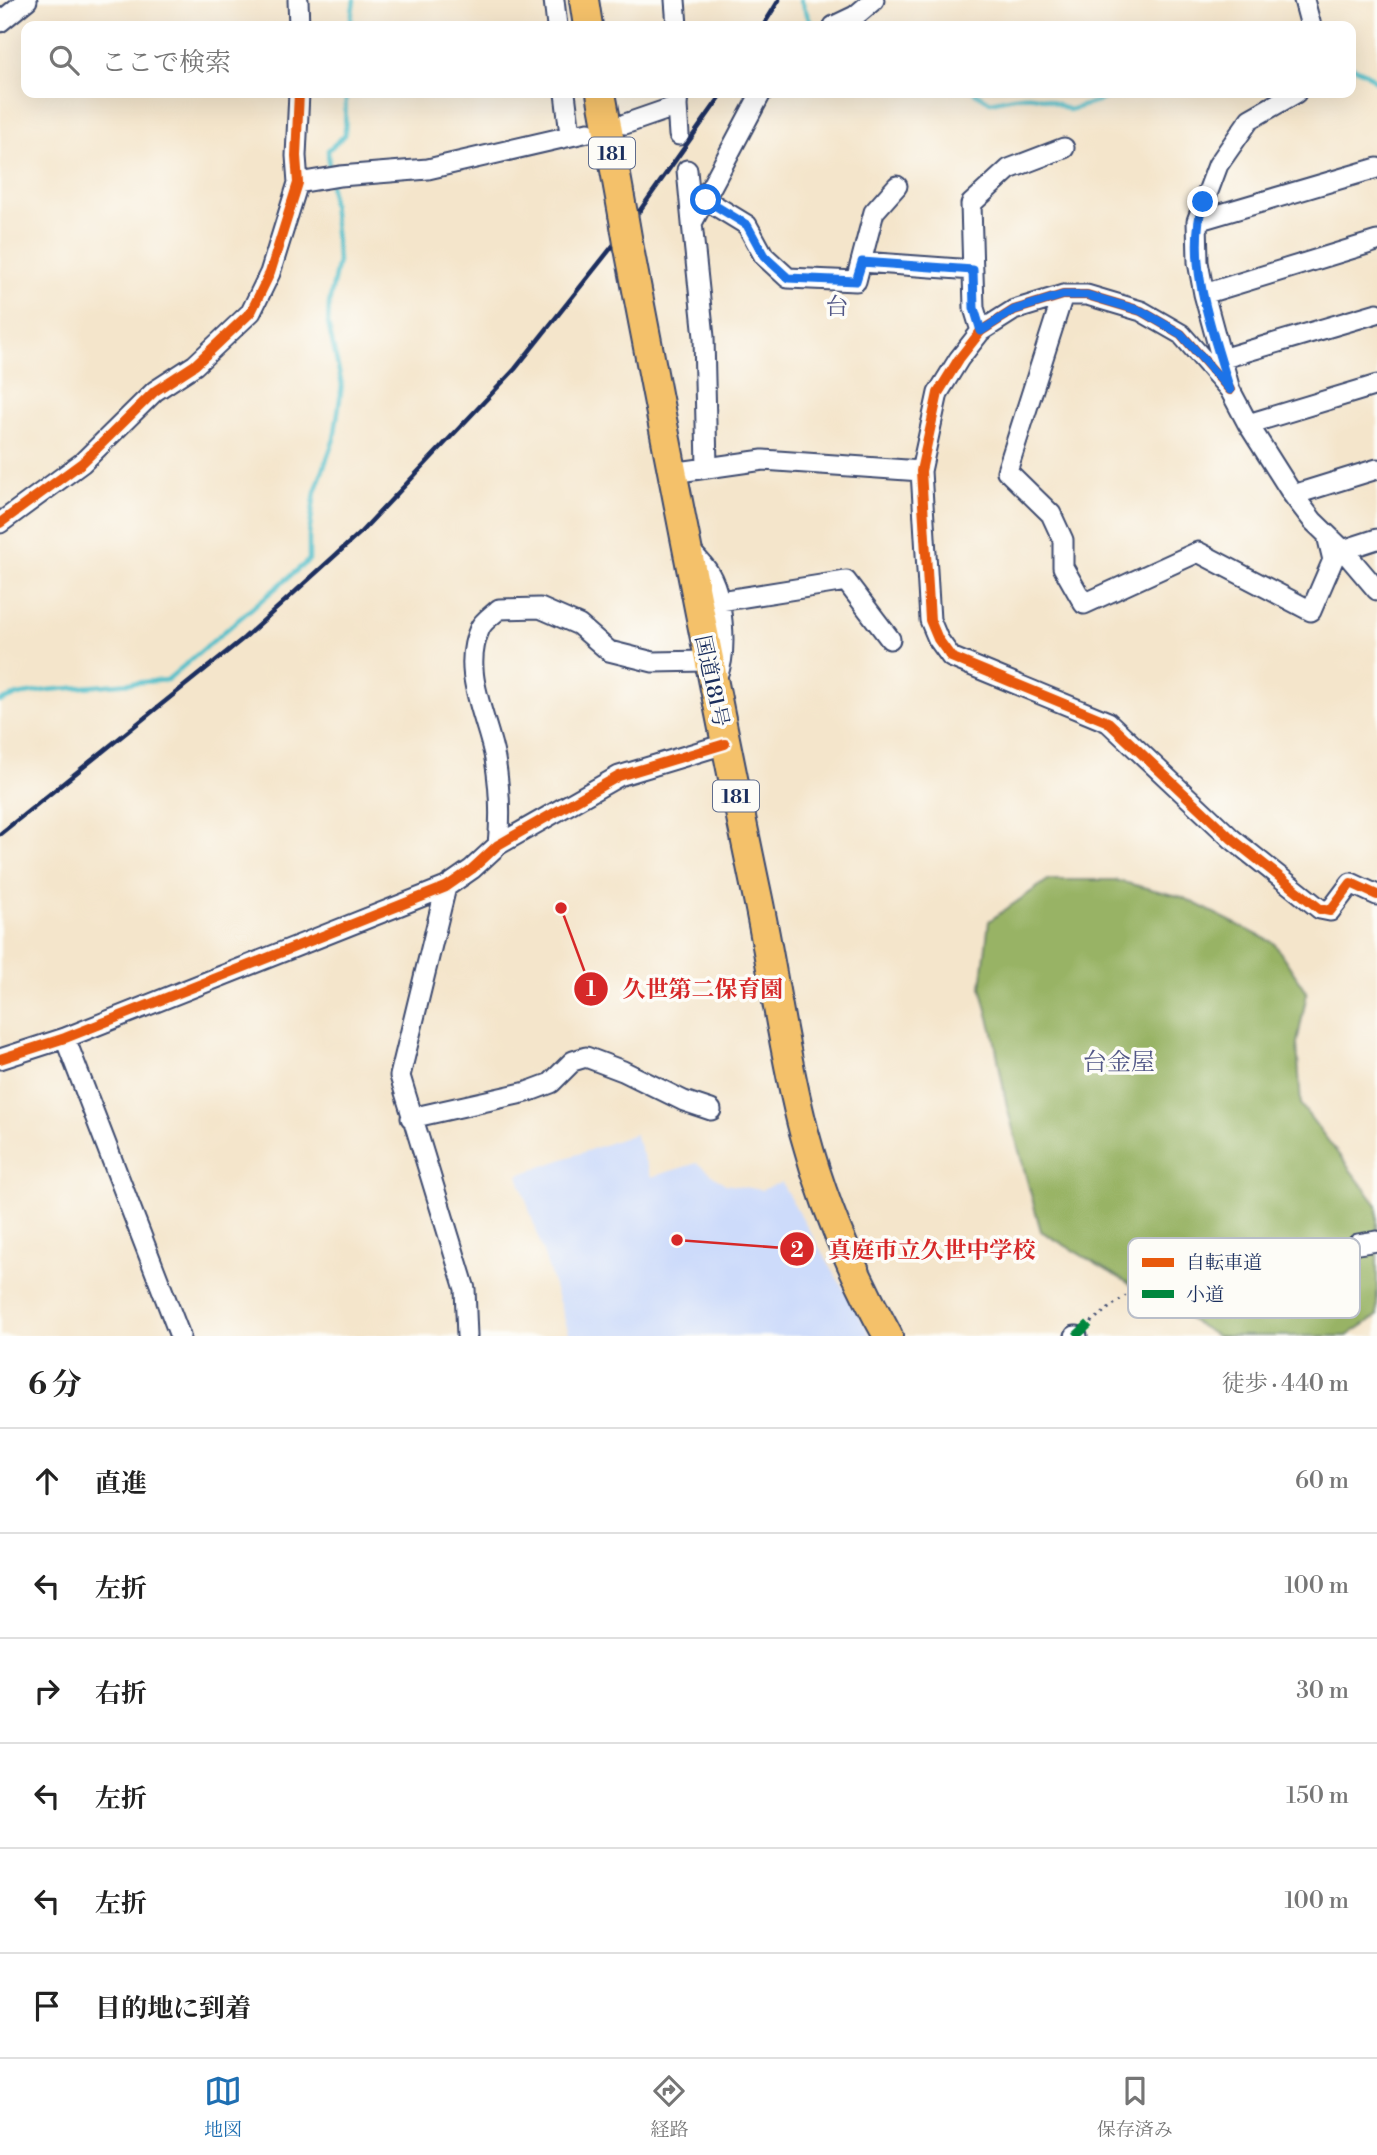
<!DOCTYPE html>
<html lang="ja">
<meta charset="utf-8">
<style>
:root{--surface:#fff;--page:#f2f2f2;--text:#222;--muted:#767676;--line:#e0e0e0;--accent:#1f6fb2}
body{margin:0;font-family:"Libre Bodoni","Noto Serif JP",serif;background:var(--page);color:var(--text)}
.stop{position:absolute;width:21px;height:21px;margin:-16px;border:5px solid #1a73e8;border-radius:50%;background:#fff}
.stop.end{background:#1a73e8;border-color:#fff;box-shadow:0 2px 7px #0008}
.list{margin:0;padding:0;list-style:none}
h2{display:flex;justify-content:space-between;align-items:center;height:91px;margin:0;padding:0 28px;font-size:30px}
h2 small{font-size:23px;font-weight:400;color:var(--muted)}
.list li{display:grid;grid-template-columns:46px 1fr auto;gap:21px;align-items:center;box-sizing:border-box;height:105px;padding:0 28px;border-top:2px solid var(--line)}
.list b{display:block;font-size:26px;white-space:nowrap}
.list em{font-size:23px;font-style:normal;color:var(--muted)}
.icon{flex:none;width:38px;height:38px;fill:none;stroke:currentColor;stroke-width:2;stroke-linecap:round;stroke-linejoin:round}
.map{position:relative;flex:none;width:1377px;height:1336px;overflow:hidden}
.search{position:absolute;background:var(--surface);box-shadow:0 7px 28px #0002;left:21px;right:21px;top:21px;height:77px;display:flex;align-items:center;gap:18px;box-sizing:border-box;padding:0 24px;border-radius:14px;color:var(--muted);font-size:26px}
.sheet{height:721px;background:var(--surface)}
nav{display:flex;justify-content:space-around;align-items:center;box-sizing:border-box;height:98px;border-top:2px solid var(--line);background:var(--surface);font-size:19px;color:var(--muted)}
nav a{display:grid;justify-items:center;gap:4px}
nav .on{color:var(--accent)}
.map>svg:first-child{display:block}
</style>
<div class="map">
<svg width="1377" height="1336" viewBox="0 0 1377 1336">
<rect width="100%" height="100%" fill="#fdfcf7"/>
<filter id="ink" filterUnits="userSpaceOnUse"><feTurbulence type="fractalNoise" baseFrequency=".0143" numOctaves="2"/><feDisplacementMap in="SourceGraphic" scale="14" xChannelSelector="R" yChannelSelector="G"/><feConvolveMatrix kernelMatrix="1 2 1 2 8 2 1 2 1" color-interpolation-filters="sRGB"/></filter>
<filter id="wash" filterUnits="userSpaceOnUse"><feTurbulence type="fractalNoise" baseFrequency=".00686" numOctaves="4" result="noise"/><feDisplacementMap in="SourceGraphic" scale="28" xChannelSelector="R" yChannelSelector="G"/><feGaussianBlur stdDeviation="1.57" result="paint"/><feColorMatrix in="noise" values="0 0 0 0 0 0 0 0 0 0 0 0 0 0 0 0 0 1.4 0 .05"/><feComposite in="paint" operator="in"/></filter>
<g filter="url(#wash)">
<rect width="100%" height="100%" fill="#f4e5cb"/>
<path fill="#cddbfa" d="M635 1134 651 1177 697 1163 725 1184 762 1190 781 1182 871 1336H570L518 1175Z"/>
<path fill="#98b365" stroke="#5a7162" stroke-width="2" d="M1048 880H1115L1182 897 1274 943 1307 993 1297 1043 1301 1105 1377 1205V1316L1347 1336H1217L1041 1231 1007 1107 994 1037 981 987 989 921Z"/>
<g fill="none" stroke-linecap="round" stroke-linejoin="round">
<path stroke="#52bfca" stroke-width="4.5" d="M801 0 812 26
M350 26 354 0
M1351 66 1366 73 1377 82
M975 93 991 102C1026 93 1037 92 1069 110L1099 101 1116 93
M329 171 328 150 345 135 346 93
M0 701 18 695 48 690 167 680 309 560V535L315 492 334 439 342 385 328 324 329 304 338 261 330 184"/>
</g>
</g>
<g filter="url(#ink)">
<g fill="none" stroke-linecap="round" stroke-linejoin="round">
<g stroke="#3c4a6e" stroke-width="23">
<path id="minor" d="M298 0 299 26
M554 0 557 26
M675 0 677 26
M1304 0 1311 26
M0 22 27 0
M834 26 855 16 874 0
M565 93 570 134
M1296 93 1250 119 1218 165 1197 221 1198 262 1204 294 1230 390 1248 424 1293 495 1313 521 1343 550 1377 590
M677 106 679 135
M625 124 677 106 678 93
M687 170 692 223
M298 183 340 176 428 169 588 132
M706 200 747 225 764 256 788 278 856 281 874 212 897 186
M1197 221 1377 168
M862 262 973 270
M1204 294 1377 241
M1063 295 1007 471 1051 514 1063 540V567L1084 604 1198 552 1311 611 1333 560 1327 535
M981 331 974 308 971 204 1009 169 1064 148
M1221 359 1377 313
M1230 390 1181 334 1141 311 1087 295H1063L1014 310 981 331 959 359 938 393 921 471 930 620 938 639 951 657 1108 722 1232 839 1320 909 1330 911 1351 883 1377 895
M1248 424 1377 385
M707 467 704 337 692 223 761 93
M672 473 763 460 921 471
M1293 495 1377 469
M0 523 82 463 155 391 195 365 251 312 270 273 298 183 296 156 299 93
M689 549C695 556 702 563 707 570 723 593 728 651 717 676
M1343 550 1377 539
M720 601 846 581 890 639
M498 845C501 816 500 789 495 759 487 716 460 672 480 628 483 621 493 615 499 609L540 608 579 625 609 651 653 662 707 661
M446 887 400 1076 465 1289 467 1336
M65 1038 180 1336
M0 1059 65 1038 446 887 472 869 498 845 619 776 725 744
M411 1118 527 1092 551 1083 573 1061 586 1057 623 1071 684 1101 711 1110
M1358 1244 1377 1241
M1075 1336H1077"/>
</g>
<g stroke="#3c4a6e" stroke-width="32">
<path id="highway" d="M584 0 588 26
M601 93 623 214
M628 243C670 462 712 681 758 899 774 976 784 1056 804 1132 823 1203 852 1272 888 1336"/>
</g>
<path stroke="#3c4a6e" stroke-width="2.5" stroke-dasharray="2 5" stroke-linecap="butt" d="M1091 1322 1182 1253"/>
<use href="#minor" stroke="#fff" stroke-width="19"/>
<use href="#highway" stroke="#f4c16a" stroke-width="28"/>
<path stroke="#1b2f5e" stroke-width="4.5" d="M763 26 779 0
M0 834 244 638 360 533 515 369 631 223 723 93"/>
<g stroke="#3c4a6e" stroke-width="32" stroke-linecap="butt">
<path id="highway-bridge" d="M623 214 628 243"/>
</g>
<use href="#highway-bridge" stroke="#f4c16a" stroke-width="28"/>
<path stroke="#00873e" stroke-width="9" stroke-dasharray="18 9" stroke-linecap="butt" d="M1076 1336 1091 1322"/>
<g stroke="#fdfcf7" stroke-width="15">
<path id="cycleway" d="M1230 390 1181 334 1141 311 1087 295H1063L1014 310 981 331 959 359 938 393 921 471 930 620 938 639 951 657 1108 722 1232 839 1320 909 1330 911 1351 883 1377 895
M0 523 82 463 155 391 195 365 251 312 270 273 298 183 296 156 299 93
M0 1059 65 1038 446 887 472 869 498 845 619 776 725 744"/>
</g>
<use href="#cycleway" stroke="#e8590c" stroke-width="10"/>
</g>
</g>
<g fill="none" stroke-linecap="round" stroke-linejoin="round" filter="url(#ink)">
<path stroke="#1a73e8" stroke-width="9" d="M706 200 747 225 764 256 788 278 856 281 862 262 973 270 974 308 981 331 1014 310 1063 295H1087L1141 311 1181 334 1230 390C1213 332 1185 263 1203 202"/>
</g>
<g text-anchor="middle" stroke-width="7" stroke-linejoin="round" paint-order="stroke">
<g fill="#fdfcf7" stroke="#5f6c8c" stroke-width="2">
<rect x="589" y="137.5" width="46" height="31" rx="5"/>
<rect x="713" y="780.5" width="46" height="31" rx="5"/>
</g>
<g font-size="19" font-weight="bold" fill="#1b2f5e">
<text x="612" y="160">181</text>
<text x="736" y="803">181</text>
</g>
<g font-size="21" fill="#1b2f5e" stroke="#fdfcf7">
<text transform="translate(712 681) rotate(78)" y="7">国道181号</text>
</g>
<g font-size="23" fill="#525787" stroke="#fdfcf7">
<text x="837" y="314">台</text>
</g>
<g font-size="24" fill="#525787" stroke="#fdfcf7">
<text x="1119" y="1070">台金屋</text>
</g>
</g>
<rect x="1128" y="1238" width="232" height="80" rx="10" fill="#fdfcf7" stroke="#b9bec9" stroke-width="2"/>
<rect x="1142" y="1258" width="32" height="9" fill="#e8590c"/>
<rect x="1142" y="1290" width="32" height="8" fill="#00873e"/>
<g font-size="19" fill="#1b2f5e">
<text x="1186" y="1269">自転車道</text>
<text x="1186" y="1301">小道</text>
</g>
<path fill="none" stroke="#d62828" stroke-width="2.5" d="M561 908L591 989M677 1240L797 1249"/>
<g fill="#d62828" stroke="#fdfcf7" stroke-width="2.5">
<circle cx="561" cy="908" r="7"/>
<circle cx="677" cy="1240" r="7"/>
<circle cx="591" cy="989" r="18"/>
<circle cx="797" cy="1249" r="18"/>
</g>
<g font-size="21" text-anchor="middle" font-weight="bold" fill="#fff">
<text x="591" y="996">1</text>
<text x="797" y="1257">2</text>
</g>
<g font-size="23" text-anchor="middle" font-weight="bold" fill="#d62828" stroke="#fdfcf7" stroke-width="7" stroke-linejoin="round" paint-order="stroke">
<text x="703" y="997">久世第二保育園</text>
<text x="932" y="1258">真庭市立久世中学校</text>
</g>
</svg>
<div class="stop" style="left:706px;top:200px"></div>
<div class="stop end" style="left:1203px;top:202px"></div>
<div class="search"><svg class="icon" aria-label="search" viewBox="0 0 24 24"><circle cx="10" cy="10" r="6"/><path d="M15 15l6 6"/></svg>ここで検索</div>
</div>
<section class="sheet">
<h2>6 分<small>徒歩 · 440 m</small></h2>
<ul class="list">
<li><svg class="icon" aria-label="ahead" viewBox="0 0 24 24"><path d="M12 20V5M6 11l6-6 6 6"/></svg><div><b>直進</b></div><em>60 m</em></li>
<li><svg class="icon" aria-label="left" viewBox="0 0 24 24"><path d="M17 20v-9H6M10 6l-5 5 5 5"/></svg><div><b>左折</b></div><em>100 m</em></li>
<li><svg class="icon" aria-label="right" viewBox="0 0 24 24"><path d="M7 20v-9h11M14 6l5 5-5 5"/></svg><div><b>右折</b></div><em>30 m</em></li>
<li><svg class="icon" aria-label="left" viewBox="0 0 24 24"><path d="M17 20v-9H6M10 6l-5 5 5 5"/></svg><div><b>左折</b></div><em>150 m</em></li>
<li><svg class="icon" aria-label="left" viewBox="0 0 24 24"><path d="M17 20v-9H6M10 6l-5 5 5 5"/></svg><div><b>左折</b></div><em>100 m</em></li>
<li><svg class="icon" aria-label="arrive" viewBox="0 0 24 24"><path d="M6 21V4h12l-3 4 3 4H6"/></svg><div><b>目的地に到着</b></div></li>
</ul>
</section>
<nav>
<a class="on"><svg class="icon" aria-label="map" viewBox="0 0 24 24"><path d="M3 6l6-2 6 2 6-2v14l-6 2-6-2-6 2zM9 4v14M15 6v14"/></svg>地図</a>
<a><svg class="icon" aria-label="directions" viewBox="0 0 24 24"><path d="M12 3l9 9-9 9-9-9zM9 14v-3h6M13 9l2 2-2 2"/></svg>経路</a>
<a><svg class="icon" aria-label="saved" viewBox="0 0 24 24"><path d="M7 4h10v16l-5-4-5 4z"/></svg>保存済み</a>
</nav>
